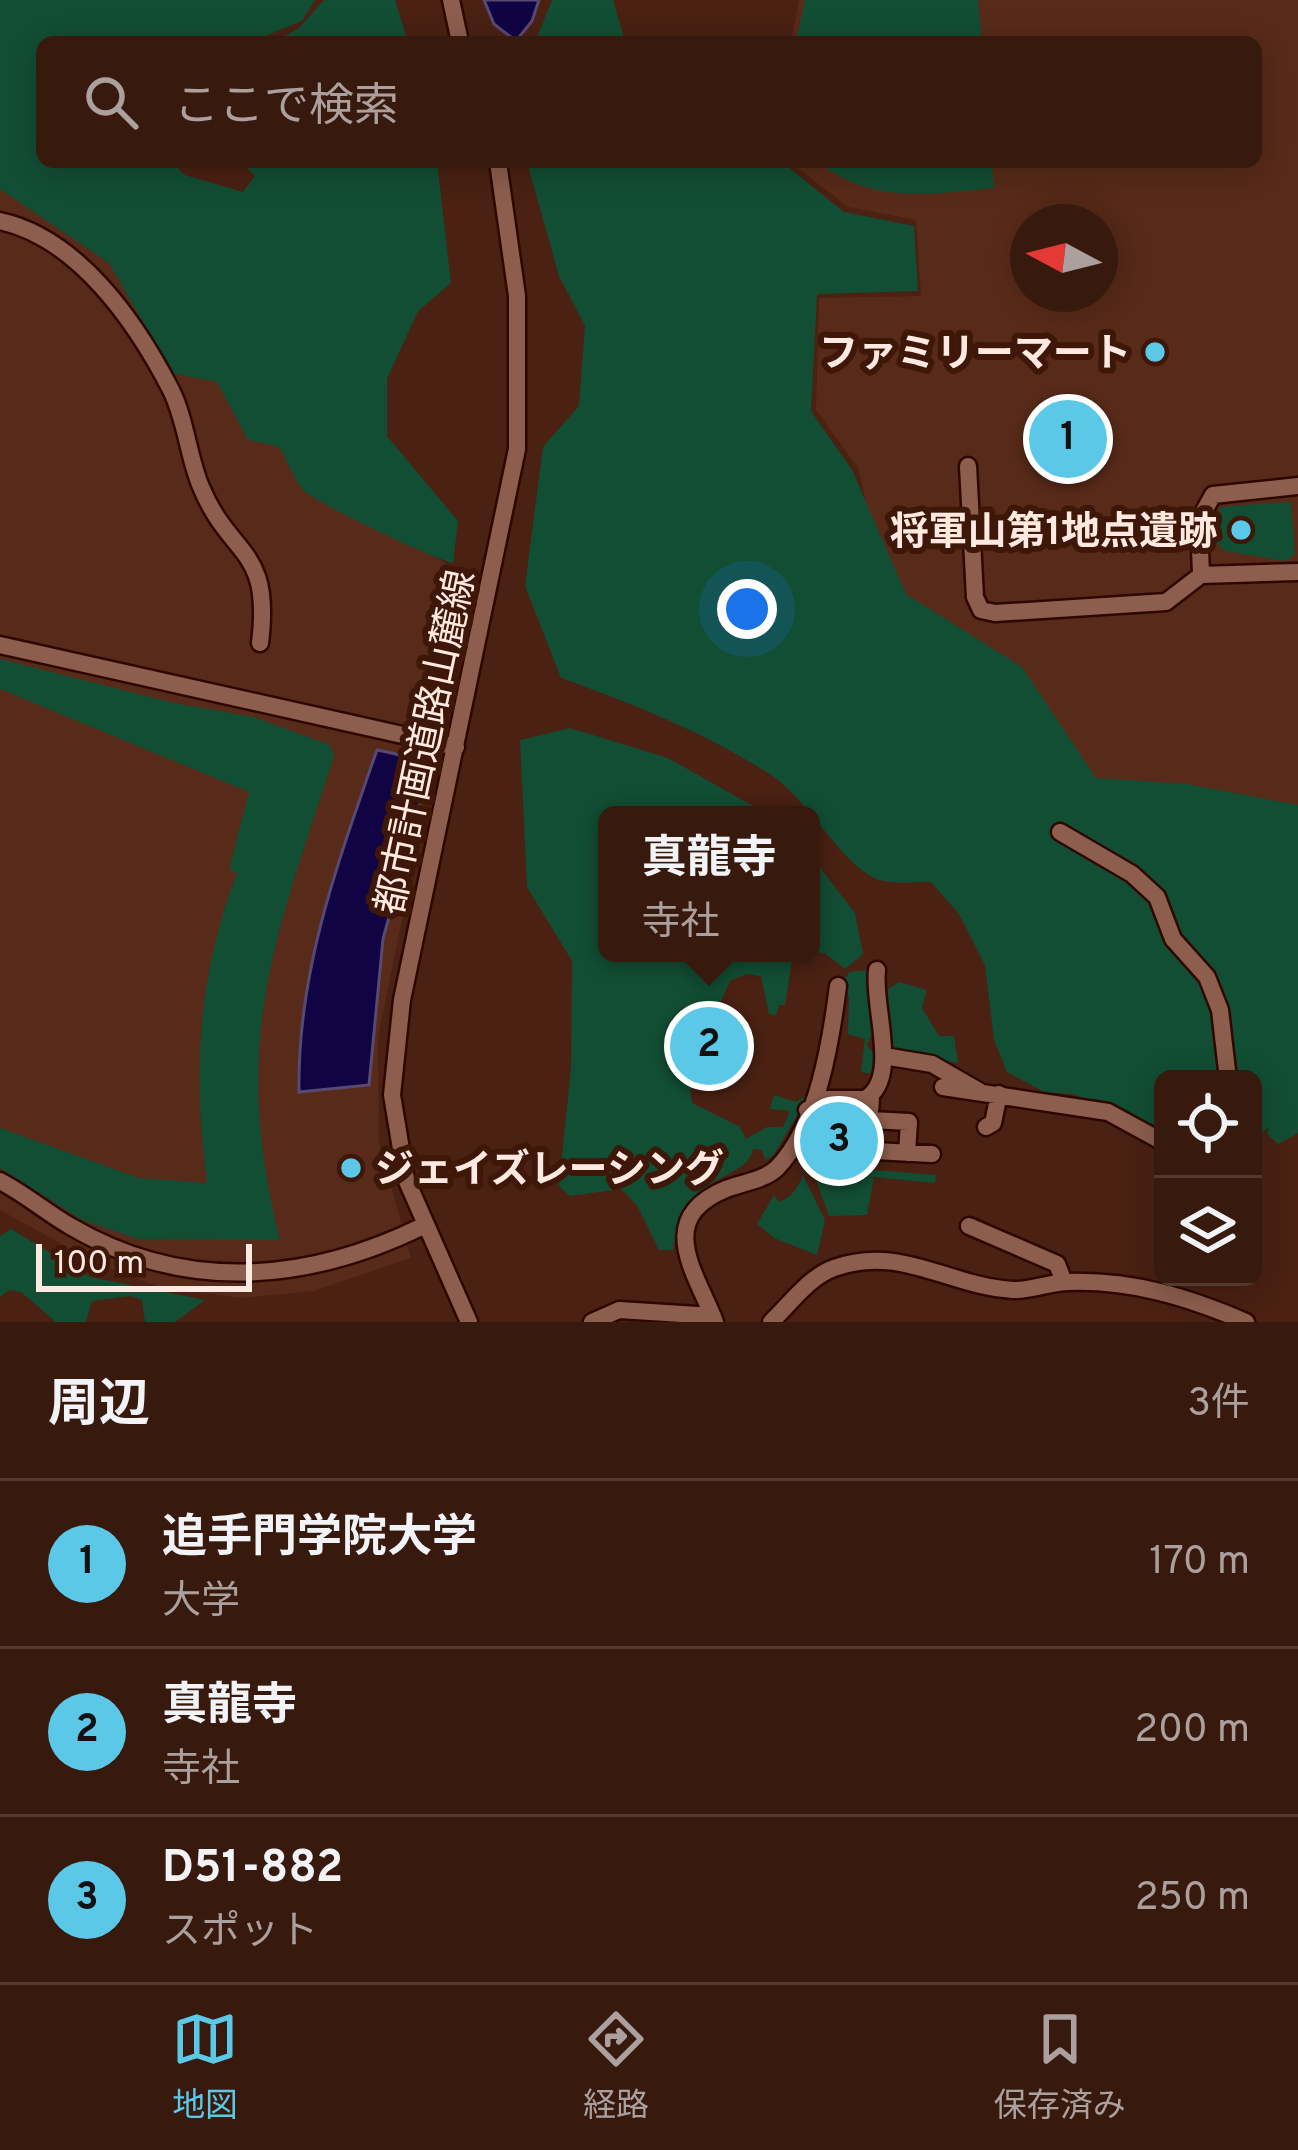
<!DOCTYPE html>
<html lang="ja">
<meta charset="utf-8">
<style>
:root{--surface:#38190e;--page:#43261c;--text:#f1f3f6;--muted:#aba09e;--line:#52382e;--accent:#5bc8e7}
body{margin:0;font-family:Overpass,"Noto Sans JP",sans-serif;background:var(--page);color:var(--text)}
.controls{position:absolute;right:36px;bottom:36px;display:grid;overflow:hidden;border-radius:18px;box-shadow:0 6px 30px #0003}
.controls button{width:108px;height:108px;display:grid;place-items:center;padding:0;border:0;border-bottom:3px solid var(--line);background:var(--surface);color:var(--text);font:60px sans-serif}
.compass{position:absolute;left:1010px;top:204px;width:108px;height:108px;border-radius:50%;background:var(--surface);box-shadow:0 6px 30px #0003;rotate:277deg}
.scale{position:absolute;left:36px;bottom:30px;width:216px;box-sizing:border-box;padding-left:12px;border:6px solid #ffe9e1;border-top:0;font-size:33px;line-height:42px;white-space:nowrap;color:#ffe9e1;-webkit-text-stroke:9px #3e1709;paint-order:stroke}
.you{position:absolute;left:747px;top:609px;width:42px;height:42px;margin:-30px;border:9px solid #fff;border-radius:50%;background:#1a73e8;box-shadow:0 0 0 18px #1a73e833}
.badge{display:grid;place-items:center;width:78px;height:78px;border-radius:50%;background:var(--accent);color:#111;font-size:39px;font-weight:700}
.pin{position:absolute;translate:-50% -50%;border:6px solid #fff;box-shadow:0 3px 12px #0006}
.popup{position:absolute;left:598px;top:806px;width:222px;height:156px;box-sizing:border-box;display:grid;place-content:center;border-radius:18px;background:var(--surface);filter:drop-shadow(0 3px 9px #0005);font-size:39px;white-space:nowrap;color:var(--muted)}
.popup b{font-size:45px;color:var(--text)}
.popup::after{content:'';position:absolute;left:50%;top:100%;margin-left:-24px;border:24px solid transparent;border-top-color:var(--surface)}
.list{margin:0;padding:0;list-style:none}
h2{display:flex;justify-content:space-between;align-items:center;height:156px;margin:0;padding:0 48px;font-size:51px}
h2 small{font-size:39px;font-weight:400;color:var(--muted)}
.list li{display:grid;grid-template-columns:78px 1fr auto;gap:36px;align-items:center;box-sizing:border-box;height:168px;padding:0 48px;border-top:3px solid var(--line)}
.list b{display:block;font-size:45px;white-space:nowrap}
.list p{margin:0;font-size:39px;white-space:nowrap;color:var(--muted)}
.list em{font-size:39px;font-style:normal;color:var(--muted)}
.icon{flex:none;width:66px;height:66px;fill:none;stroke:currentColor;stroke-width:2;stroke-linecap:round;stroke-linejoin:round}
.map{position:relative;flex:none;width:1298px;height:1322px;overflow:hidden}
.search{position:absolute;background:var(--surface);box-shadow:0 6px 30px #0003;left:36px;right:36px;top:36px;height:132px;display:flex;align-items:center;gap:30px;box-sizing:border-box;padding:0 42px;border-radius:18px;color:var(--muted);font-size:45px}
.sheet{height:660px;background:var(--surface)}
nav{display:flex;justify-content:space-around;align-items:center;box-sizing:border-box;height:168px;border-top:3px solid var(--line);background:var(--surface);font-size:33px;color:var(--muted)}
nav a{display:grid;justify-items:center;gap:6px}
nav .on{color:var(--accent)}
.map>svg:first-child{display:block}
</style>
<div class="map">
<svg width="1298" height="1322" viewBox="0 0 1298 1322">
<rect width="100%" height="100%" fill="#4a2113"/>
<path fill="#582a19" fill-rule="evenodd" d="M799 0H1298V821L1086 789 888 598 858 468 816 410 819 298 921 296 916 220 848 207 790 162H1256V42H791ZM1028 222H1100V294H1028Z
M0 167 74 179 352 505 472 580 378 1037 379 1142 411 1258 314 1291 241 1298 157 1286 100 1265 0 1210Z"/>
<path fill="#124e33" d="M0 0H315L302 21 251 42H42V162H171L185 175 243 192 255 176 242 162H437L451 283 418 311 387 379V436L458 521 453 563C433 559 312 501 302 489 293 477 287 460 279 447L248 440 217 382 172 373 109 263 0 189Z
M324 0H395L408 42H275L300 27Z
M552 0H613L625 42H535Z
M805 0H978L982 42H796Z
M527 162H782L844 212 914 226 918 291 817 294 811 411 852 470 906 594 1022 667 1096 778 1187 784 1298 805V1133L1278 1144 1267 1134 1269 1127 1253 1141V1079H1163V1130L1073 1094 1044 1092 1007 1072 994 1040 985 965 959 914 931 882C916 882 899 884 884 881 846 874 809 799 771 775 704 732 636 705 561 678L525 586 543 447 579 406 585 326 559 276Z
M818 162H992L994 188C929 194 873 205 818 162Z
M1291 502 1295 554 1286 561 1225 551 1216 543 1220 507Z
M0 659 174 703 253 717 330 745 334 756C274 943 230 1040 280 1240L138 1239 82 1220 0 1168V1128L139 1178 207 1183C193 1073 197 977 237 873L229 869 249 792 0 689Z
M570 728 668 758 769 815H607V953H798L792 960 785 1005H779L776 1015 769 1014 761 976 746 974 730 981 714 1017 692 1014 681 1063 699 1068 704 1076 690 1090 692 1103 740 1127 746 1139 767 1127H783L790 1111 770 1109 774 1095 796 1102 811 1092 773 1156 765 1160 762 1150 753 1149C747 1183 684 1168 673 1250H659L637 1205 621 1189 570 1196 559 1186 571 1068 572 961 527 887 520 740Z
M811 856 855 913 863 954 845 969 825 953 811 952Z
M868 970 873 1031 867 1046 876 1055 873 1074 861 1072 865 1039 848 1034 849 996 840 988 849 972Z
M899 982 927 990 922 1008 939 1036H954L958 1063 892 1053 881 994Z
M822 1166 936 1175 935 1183 874 1177 867 1215 829 1216 814 1175Z
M803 1175 825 1220 817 1255 774 1238 757 1224 774 1195 779 1202C793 1196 797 1189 803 1175Z
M11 1229 90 1277 205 1300 175 1322H145L142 1300 130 1296 92 1301 86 1322H56L21 1292 9 1290 0 1297V1236Z"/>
<path fill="#110444" stroke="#584973" stroke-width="3" d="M484 0H539L532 21 516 41 494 24Z
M377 750C402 755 421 756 425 785L383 939 369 1085 299 1092C297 971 338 862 377 750Z"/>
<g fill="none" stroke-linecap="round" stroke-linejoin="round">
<g stroke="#2e0800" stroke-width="21">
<path id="minor" d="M451 0 460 42
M0 221C78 238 136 322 171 390 186 420 188 456 201 487 231 559 272 546 260 643
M968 466 975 597 981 610 995 613 1166 602 1201 575 1199 520 1213 495 1298 486
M1201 575 1298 572
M0 645 456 747
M1060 832 1132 874 1157 897 1173 939 1207 977 1220 1010 1228 1079
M884 1056 932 1064 979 1091
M943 1087 1108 1112 1163 1142
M807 1110 828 1099H865C901 1078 872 1006 877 970
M871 1120 909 1122 907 1153
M986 1127 993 1123 999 1094
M855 1150 932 1154
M822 1164 838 1171C861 1158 871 1121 871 1096
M0 1181C25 1194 46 1212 70 1226 184 1293 307 1283 423 1226
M969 1226 1057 1264 1064 1282
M469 1322 406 1179 392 1095 402 1000 517 449V296L498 162
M592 1322 619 1310 713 1316
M715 1322C697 1274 653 1219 726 1189 741 1183 765 1180 777 1168 818 1126 831 1041 838 986
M771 1322C790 1304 809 1277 834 1268 901 1244 947 1286 1013 1290 1031 1291 1050 1282 1068 1282 1132 1280 1188 1297 1246 1322"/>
</g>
<use href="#minor" stroke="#8d5e4e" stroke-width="16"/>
</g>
<g fill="#5bc8e7" stroke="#3e1709" stroke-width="4.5">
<circle cx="1155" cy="352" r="12"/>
<circle cx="1241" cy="530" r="12"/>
<circle cx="351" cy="1168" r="12"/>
</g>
<g text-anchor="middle" stroke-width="12" stroke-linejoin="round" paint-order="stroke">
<g font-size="39" font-weight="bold" fill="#ffe9e1" stroke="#3e1709" text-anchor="end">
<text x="1131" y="366">ファミリーマート</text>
<text x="1217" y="544">将軍山第1地点遺跡</text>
<text x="375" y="1182" text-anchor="start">ジェイズレーシング</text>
</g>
<g font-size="39" fill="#ffe9e1" stroke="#3e1709">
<text transform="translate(424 742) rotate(-78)" y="14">都市計画道路山麓線</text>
</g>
</g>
</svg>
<div class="controls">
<button><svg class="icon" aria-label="locate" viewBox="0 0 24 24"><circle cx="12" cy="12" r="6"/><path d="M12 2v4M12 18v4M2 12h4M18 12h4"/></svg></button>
<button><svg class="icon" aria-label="layers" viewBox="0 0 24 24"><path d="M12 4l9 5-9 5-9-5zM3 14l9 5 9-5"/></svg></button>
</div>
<svg class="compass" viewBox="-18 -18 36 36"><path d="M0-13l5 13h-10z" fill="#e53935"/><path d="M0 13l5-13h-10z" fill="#aba09e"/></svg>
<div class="scale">100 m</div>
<div class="you"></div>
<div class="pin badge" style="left:1068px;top:439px">1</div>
<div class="pin badge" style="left:709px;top:1046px">2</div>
<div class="popup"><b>真龍寺</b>寺社</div>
<div class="pin badge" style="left:839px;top:1141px">3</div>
<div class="search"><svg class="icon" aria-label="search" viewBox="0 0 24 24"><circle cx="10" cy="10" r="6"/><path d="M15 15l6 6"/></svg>ここで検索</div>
</div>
<section class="sheet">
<h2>周辺<small>3件</small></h2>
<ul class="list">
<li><span class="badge">1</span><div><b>追手門学院大学</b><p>大学</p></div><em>170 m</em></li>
<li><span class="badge">2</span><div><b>真龍寺</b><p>寺社</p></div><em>200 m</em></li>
<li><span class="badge">3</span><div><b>D51-882</b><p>スポット</p></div><em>250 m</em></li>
</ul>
</section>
<nav>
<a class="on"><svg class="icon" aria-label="map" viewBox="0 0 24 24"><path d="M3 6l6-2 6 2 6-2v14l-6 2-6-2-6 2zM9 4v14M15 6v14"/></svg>地図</a>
<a><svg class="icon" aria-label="directions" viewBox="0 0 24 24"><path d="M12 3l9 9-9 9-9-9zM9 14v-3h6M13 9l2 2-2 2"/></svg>経路</a>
<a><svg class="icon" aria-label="saved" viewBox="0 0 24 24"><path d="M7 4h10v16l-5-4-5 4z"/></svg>保存済み</a>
</nav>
